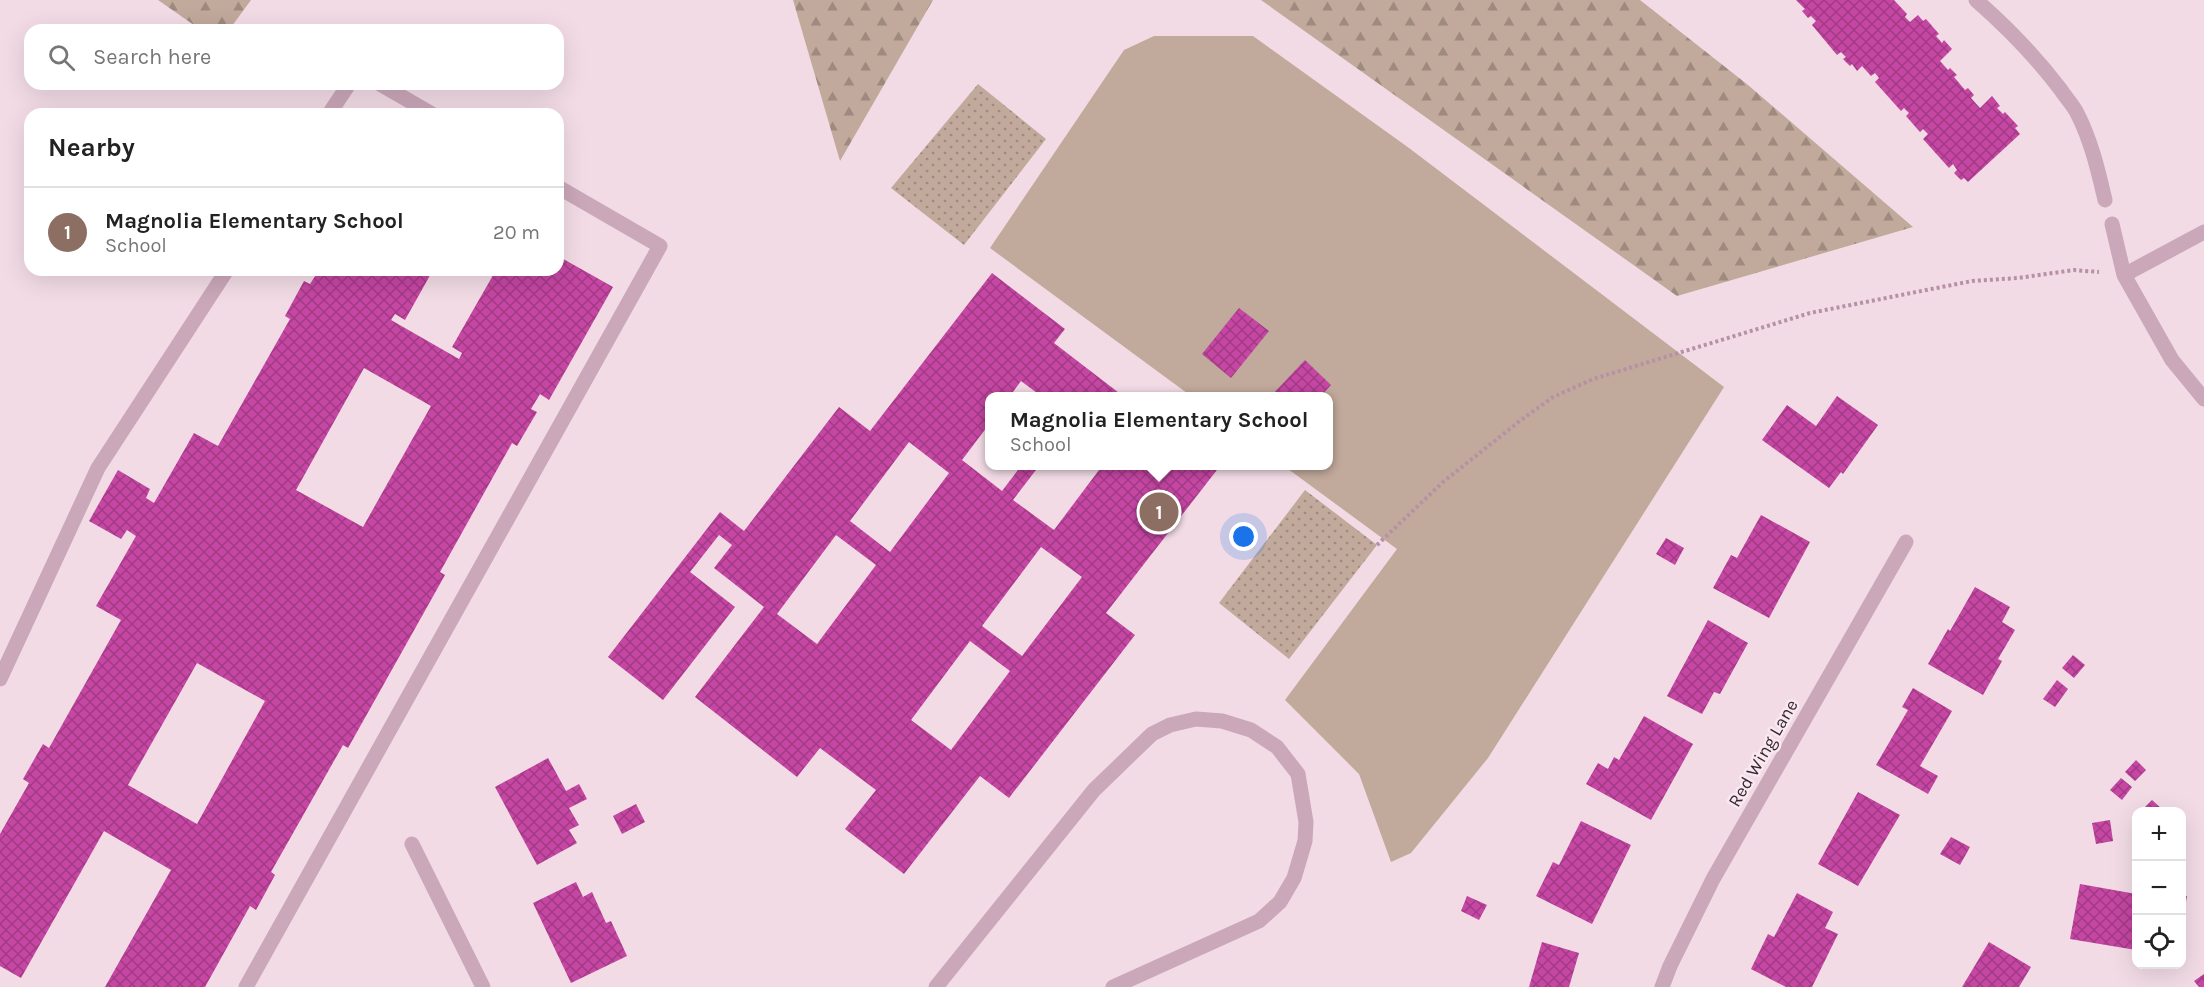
<!DOCTYPE html>
<meta charset="utf-8">
<style>
:root{--surface:#fff;--page:#f6f6f6;--text:#222;--muted:#767676;--line:#e0e0e0;--accent:#ea580c}
body{margin:0;font-family:Karla,sans-serif;background:var(--page);color:var(--text)}
.controls{position:absolute;right:18px;bottom:18px;display:grid;overflow:hidden;border-radius:12px;box-shadow:0 6px 24px #0002}
.controls button{width:54px;height:54px;display:grid;place-items:center;padding:0;border:0;border-bottom:2px solid var(--line);background:var(--surface);color:var(--text);font:30px sans-serif}
.you{position:absolute;left:1244px;top:537px;width:21px;height:21px;margin:-15px;border:4px solid #fff;border-radius:50%;background:#1a73e8;box-shadow:0 0 0 9px #1a73e833}
.badge{display:grid;place-items:center;width:39px;height:39px;border-radius:50%;background:var(--accent);color:#fff;font-size:20px;font-weight:700}
.pin{position:absolute;translate:-50% -50%;border:3px solid #fff;box-shadow:0 2px 6px #0006}
.popup{position:absolute;left:985px;top:392px;width:348px;height:78px;box-sizing:border-box;display:grid;place-content:center;border-radius:12px;background:var(--surface);filter:drop-shadow(0 2px 4px #0005);font-size:20px;white-space:nowrap;color:var(--muted)}
.popup b{font-size:22px;color:var(--text)}
.popup::after{content:'';position:absolute;left:50%;top:100%;margin-left:-12px;border:12px solid transparent;border-top-color:var(--surface)}
.list{margin:0;padding:0;list-style:none}
h2{display:flex;justify-content:space-between;align-items:center;height:78px;margin:0;padding:0 24px;font-size:26px}
h2 small{font-size:20px;font-weight:400;color:var(--muted)}
.list li{display:grid;grid-template-columns:39px 1fr auto;gap:18px;align-items:center;box-sizing:border-box;height:90px;padding:0 24px;border-top:2px solid var(--line)}
.list b{display:block;font-size:22px;white-space:nowrap}
.list p{margin:0;font-size:20px;white-space:nowrap;color:var(--muted)}
.list em{font-size:20px;font-style:normal;color:var(--muted)}
.icon{flex:none;width:33px;height:33px;fill:none;stroke:currentColor;stroke-width:2;stroke-linecap:round;stroke-linejoin:round}
.map{position:relative;flex:none;width:2204px;height:987px;overflow:hidden}
.search{position:absolute;background:var(--surface);box-shadow:0 6px 24px #0002;left:24px;top:24px;width:540px;height:66px;display:flex;align-items:center;gap:15px;box-sizing:border-box;padding:0 21px;border-radius:18px;color:var(--muted);font-size:22px}
.panel{position:absolute;background:var(--surface);box-shadow:0 6px 24px #0002;left:24px;top:108px;width:540px;height:168px;border-radius:18px}
.map>svg:first-child{display:block}
</style>
<div class="map">
<svg width="2204" height="987" viewBox="0 0 2204 987">
<defs>
<pattern id="forest-firs" width="22" height="20" patternUnits="userSpaceOnUse" patternTransform="scale(1.5)"><rect width="22" height="20" fill="#c1a99b"/><path d="M5 1l3.5 6h-7zM16 11l3.5 6h-7z" fill="#9e8a7f"/></pattern>
<pattern id="park-dots" width="8" height="8" patternUnits="userSpaceOnUse" patternTransform="scale(1.5)"><rect width="8" height="8" fill="#c1a99b"/><path d="M2 2h.1M6 6h.1" fill="none" stroke="#9e8a7f" stroke-width="1.8" stroke-linecap="round"/></pattern>
<pattern id="building-cross-hatch" width="8" height="8" patternUnits="userSpaceOnUse" patternTransform="scale(1.5)"><rect width="8" height="8" fill="#c546a3"/><path d="M0 0l8 8M0 8l8-8" fill="none" stroke="#a13a85"/></pattern>
</defs>
<rect width="100%" height="100%" fill="#f2dbe5"/>
<path fill="#c1a99b" d="M1154 36H1253L1409 148 1724 387 1488 758 1411 853 1391 862 1359 774 1285 700 1397 549 1284 466H1328V396H1191L990 248 1124 50Z"/>
<path fill="url(#forest-firs)" d="M158 0H251L229 30H201Z
M793 0H933L840 161Z
M1261 0H1640L1748 85 1913 227 1677 296Z"/>
<path fill="url(#park-dots)" d="M978 84 1046 139 964 245 891 188Z
M1305 490 1377 545 1289 659 1219 603Z"/>
<path fill="url(#building-cross-hatch)" fill-rule="evenodd" d="M1796 0H1894L1907 14 1905 17 1910 22 1918 15 1923 21 1926 19 1939 34 1936 36 1942 43 1944 40 1952 49 1940 61 1948 70 1950 68 1957 75 1954 77 1965 90 1968 88 1974 95 1971 98 1980 108 1992 96 2000 106 1997 108 2003 114 2005 112 2018 126 2015 128 2020 134 1968 182 1964 178 1961 180 1954 173 1957 170 1953 164 1949 168 1923 139 1928 134 1923 129 1920 132 1906 116 1909 113 1904 108 1901 111 1875 82 1879 78 1875 73 1871 76 1862 66 1857 71 1852 64 1850 66 1843 59 1846 57 1841 52 1837 55 1812 25 1816 21 1811 16 1808 18 1802 11 1805 9Z
M558 256 613 287 549 400 540 394 531 409 537 412 517 446 512 443 440 572 445 575 348 748 343 745 271 872 275 875 256 910 250 906 205 987H105L171 870 104 831 21 978 0 966V834L29 783 23 779 43 744 49 748 121 620 96 606 136 536 127 530 121 539 89 521 118 470 150 489 146 498 154 503 194 433 218 446 290 319 285 316 304 281 310 284 319 270H433L405 320 395 314 391 320 459 359 462 353 452 347 496 270H558ZM364 368 431 406 363 527 296 490ZM197 663 265 701 197 824 128 785Z
M992 273 1065 329 1054 343 1123 396H1041L1021 381 1010 396H990V423L962 460 1002 491 1021 466H1039L1013 500 1054 530 1102 466H1220L1106 613 1135 635 1009 798 980 776 904 874 845 829 876 790 820 748 797 777 695 697 764 607 714 568 732 545 719 535 690 572 735 607 663 700 608 657 720 512 744 531 839 407 870 431ZM909 442 949 473 890 552 850 521ZM836 535 876 565 817 644 777 614ZM1041 547 1082 577 1022 656 982 626ZM970 641 1010 671 951 750 911 720Z
M1239 308 1269 331 1231 378 1202 354Z
M1305 360 1331 385 1321 396H1271Z
M1837 396 1878 425 1843 474 1841 472 1829 488 1762 440 1787 405 1816 426Z
M1761 515 1810 542 1769 618 1713 588 1731 555 1737 558Z
M1666 538 1684 548 1675 565 1656 554Z
M1975 587 2010 607 2002 622 2015 630 1998 659 2002 661 1983 695 1928 664 1948 629 1950 631Z
M1708 620 1748 643 1720 694 1714 692 1702 714 1667 696Z
M2073 655 2085 665 2074 678 2062 668Z
M2057 680 2068 689 2055 707 2043 699Z
M1913 688 1952 711 1920 766 1938 776 1928 794 1876 765 1908 710 1902 707Z
M1644 716 1693 744 1651 820 1586 784 1598 763 1608 769 1614 757 1619 760Z
M548 758 566 791 579 784 587 799 569 808 579 825 569 830 577 843 537 865 495 787Z
M2136 760 2146 770 2135 781 2125 772Z
M2121 778 2132 787 2122 800 2110 790Z
M1858 792 1900 815 1858 886 1818 864Z
M2152 800 2162 809 2160 812H2144L2142 810Z
M636 804 645 822 622 834 613 816Z
M2110 820 2113 841 2096 844 2092 823Z
M1581 821 1631 845 1592 924 1536 896 1553 862 1559 865Z
M1951 837 1970 847 1960 865 1940 854Z
M576 882 583 897 592 892 606 923 611 921 627 956 571 983 533 903Z
M2080 884 2136 894V950L2070 939Z
M1797 893 1833 912 1825 928 1838 934 1812 987H1786L1751 969 1768 934 1774 937Z
M2182 895 2187 896 2183 919H2182Z
M1467 896 1487 905 1479 920 1461 911Z
M1542 942 1579 953 1569 987H1529Z
M1989 942 2031 967 2019 987H1962Z
M2204 974V987H2199L2194 981Z"/>
<g fill="none" stroke-linecap="round" stroke-linejoin="round">
<path stroke="#b691a5" stroke-width="4" stroke-dasharray="3 3" stroke-linecap="butt" d="M1377 545 1443 482 1521 420 1553 397 1593 379 1810 313 1972 281 2018 278 2074 270 2099 272"/>
<path stroke="#caa7b9" stroke-width="15" d="M380 84 432 114
M329 114 349 84
M0 679 98 468 227 270
M246 987 660 246 558 187
M936 987 1094 790 1152 734 1170 725 1196 719 1222 721 1251 730 1277 747 1298 774 1306 822 1305 841 1294 878 1280 902 1259 921 1113 987"/>
<path stroke="#caa7b9" stroke-width="15" d="M1976 0C2007 27 2036 57 2061 90 2066 98 2073 105 2077 113 2091 140 2098 170 2105 200
M2112 224 2124 275 2172 360 2204 399
M2124 275 2204 232
M412 844 483 987
M1662 987 1670 966 1713 879 1906 542"/>
</g>
<g text-anchor="middle" stroke-width="5" stroke-linejoin="round" paint-order="stroke">
<g font-size="18" fill="#362831" stroke="#f9e8ef">
<text transform="translate(1763 753) rotate(-60)" y="6">Red Wing Lane</text>
</g>
</g>
</svg>
<div class="controls">
<button>+</button>
<button>−</button>
<button><svg class="icon" aria-label="locate" viewBox="0 0 24 24"><circle cx="12" cy="12" r="6"/><path d="M12 2v4M12 18v4M2 12h4M18 12h4"/></svg></button>
</div>
<div class="you"></div>
<div class="pin badge" style="left:1159px;top:512px;background:#8d6e63">1</div>
<div class="popup"><b>Magnolia Elementary School</b>School</div>
<div class="search"><svg class="icon" aria-label="search" viewBox="0 0 24 24"><circle cx="10" cy="10" r="6"/><path d="M15 15l6 6"/></svg>Search here</div>
<section class="panel">
<h2>Nearby<small></small></h2>
<ul class="list">
<li><span class="badge" style="background:#8d6e63">1</span><div><b>Magnolia Elementary School</b><p>School</p></div><em>20 m</em></li>
</ul>
</section>
</div>
